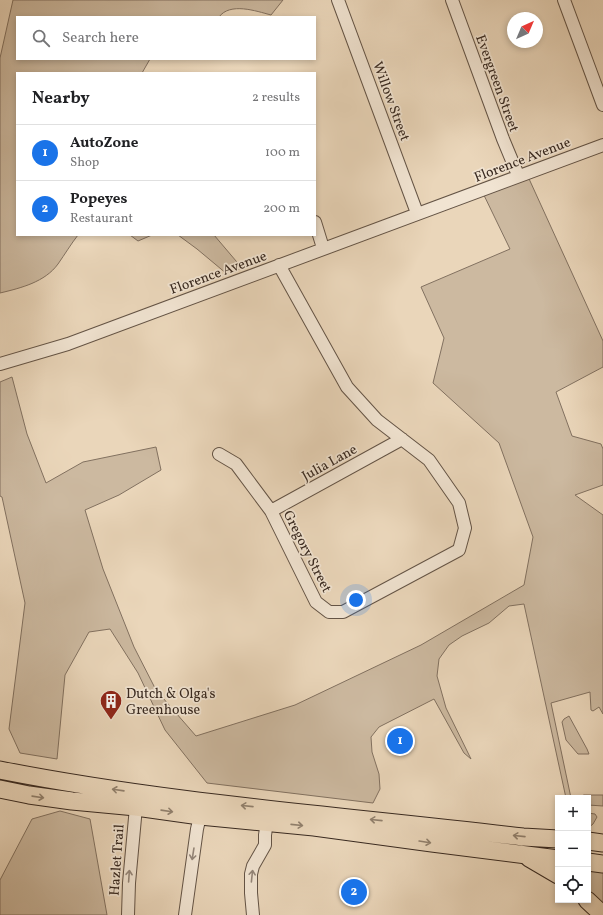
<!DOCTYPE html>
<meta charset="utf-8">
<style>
:root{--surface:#fff;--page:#f2f2f2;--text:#202124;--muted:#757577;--line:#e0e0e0;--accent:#1a73e8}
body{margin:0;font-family:Vollkorn,serif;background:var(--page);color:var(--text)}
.controls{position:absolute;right:12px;bottom:12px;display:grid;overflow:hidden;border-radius:0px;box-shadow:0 2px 6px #0003}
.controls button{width:36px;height:36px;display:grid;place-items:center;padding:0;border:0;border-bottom:1px solid var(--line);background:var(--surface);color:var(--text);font:20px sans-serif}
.compass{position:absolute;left:507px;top:12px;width:36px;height:36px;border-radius:50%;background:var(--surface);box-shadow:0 2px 6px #0003;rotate:44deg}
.you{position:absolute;left:356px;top:600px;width:14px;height:14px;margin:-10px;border:3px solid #fff;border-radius:50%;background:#1a73e8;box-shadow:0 0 0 6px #1a73e833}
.badge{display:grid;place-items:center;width:26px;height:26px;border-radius:50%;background:var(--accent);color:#fff;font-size:13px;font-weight:700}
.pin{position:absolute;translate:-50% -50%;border:2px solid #fff;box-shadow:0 1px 4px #0006}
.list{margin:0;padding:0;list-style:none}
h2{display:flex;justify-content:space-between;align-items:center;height:52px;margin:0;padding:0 16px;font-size:17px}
h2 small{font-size:13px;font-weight:400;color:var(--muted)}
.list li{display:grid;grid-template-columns:26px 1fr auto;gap:12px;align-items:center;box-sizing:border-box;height:56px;padding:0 16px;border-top:1px solid var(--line)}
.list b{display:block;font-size:15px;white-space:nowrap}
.list p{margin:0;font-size:13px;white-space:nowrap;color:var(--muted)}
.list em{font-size:13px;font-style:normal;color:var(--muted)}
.icon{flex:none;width:22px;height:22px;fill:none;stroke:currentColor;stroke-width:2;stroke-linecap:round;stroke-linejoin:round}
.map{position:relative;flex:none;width:603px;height:915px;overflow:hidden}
.search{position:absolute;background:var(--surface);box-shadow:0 2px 6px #0003;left:16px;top:16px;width:300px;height:44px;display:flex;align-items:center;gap:10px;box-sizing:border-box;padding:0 14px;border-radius:0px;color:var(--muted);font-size:15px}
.panel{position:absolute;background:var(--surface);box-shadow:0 2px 6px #0003;left:16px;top:72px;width:300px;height:164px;border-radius:0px}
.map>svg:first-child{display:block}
</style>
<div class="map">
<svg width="603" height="915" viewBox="0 0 603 915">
<rect width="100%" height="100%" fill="#ead6ba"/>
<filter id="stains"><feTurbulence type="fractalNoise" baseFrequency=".005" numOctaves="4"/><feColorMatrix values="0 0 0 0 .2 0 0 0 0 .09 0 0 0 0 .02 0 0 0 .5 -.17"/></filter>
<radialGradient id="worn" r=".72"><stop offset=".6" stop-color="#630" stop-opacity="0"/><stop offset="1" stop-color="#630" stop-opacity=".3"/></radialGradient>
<path fill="#ccb9a0" stroke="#827160" d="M13 0H283L271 15C256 11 230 2 219 17H17V59H150L142 73H17V235H78C71 244 65 254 58 264 45 282 21 288 0 293V58Z
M525 170 603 341V367L556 392 572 436 601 444 603 449V485L575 495 603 515V714L599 707 593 711 591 710 590 692 551 703 571 798H566L524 604 509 606 489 623 462 636 449 645 439 659 437 676 446 708 471 759 464 753 434 699 379 727 371 737 372 752 379 774 380 789 373 803 207 783 165 730 138 673 110 629 89 632 65 675 57 759 20 753 9 729 25 603 2 497 0 496V382L12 377 27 434 46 483 83 462 156 447 161 470 119 495 85 510 103 569 134 647 156 690 196 736 295 705 421 645 524 585 533 537 499 443 433 383 444 338 421 287 510 249 480 187Z
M130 235H152L138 241Z
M178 235H214L242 268 227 274 197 249Z
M569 716 587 749 589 754H578L566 740 562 722 564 719Z
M584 795H603V806L588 805V798H578V797Z
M60 811 90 819 107 915H0V880L32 819Z
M588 813 595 814 597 817 593 824 588 828Z
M588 870 603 871V909L588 895Z"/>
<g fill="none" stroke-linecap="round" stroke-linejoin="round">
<g stroke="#645446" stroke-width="14">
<path id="minor" d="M338 0 417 213
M452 0 503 139 518 175
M564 0 603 105
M315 222 323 248
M0 364 68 344 603 145
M219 454 236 464 271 511 316 602 329 612H343L459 550 465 528 459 503 429 460 377 420 347 387 279 265
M271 511 402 439
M128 915 129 883 136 807
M185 915 197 829 200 816
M253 915 251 893V874L253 866 265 845V835L267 822"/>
</g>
<g stroke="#382920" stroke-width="19">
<path id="highway" d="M0 770C172 804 349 816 523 837L558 839
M0 789 29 795 72 801 136 807 200 816 314 827 432 843 558 859
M588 841 603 843
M529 858 558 875
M588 862 603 864
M587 900 603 915"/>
</g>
<use href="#minor" stroke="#f1e4d2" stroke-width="12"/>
<use href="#highway" stroke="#ead6ba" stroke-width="17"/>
</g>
<defs><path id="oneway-shaft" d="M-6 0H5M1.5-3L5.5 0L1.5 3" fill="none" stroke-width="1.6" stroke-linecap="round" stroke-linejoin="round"/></defs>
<g stroke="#91806d">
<use href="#oneway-shaft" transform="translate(118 790) rotate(-172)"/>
<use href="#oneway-shaft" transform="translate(38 797) rotate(8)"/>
<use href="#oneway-shaft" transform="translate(247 806) rotate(-174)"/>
<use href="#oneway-shaft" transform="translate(167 811) rotate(8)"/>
<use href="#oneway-shaft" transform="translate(376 820) rotate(-174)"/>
<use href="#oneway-shaft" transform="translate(297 825) rotate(6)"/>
<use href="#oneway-shaft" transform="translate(519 836) rotate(-174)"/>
<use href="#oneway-shaft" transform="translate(425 842) rotate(9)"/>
</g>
<g stroke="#948679">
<use href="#oneway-shaft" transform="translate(193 854) rotate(99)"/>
<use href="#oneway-shaft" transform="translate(129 876) rotate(-86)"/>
<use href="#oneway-shaft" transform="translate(252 876) rotate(-84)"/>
</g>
<defs>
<g id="building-pin" transform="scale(1.15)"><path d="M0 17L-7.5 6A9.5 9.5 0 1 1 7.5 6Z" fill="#8f2418" stroke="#f1e4d2"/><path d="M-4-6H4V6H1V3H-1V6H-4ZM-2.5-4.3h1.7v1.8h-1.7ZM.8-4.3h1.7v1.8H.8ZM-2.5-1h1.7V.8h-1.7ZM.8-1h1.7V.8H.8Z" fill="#fff"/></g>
</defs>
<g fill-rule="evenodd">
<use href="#building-pin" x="111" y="701"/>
</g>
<g text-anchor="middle" stroke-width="3.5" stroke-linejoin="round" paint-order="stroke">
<g font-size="14" fill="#382920" stroke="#f1e4d2">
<text transform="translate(498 83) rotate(70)" y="5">Evergreen Street</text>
<text transform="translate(392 101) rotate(70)" y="5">Willow Street</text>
<text transform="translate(522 159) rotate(-21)" y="5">Florence Avenue</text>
<text transform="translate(218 272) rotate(-20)" y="5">Florence Avenue</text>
<text transform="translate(329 462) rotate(-29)" y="5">Julia Lane</text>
<text transform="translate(308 551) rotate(63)" y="5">Gregory Street</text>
<text transform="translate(116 860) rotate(-86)" y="5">Hazlet Trail</text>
</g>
<g font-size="14" fill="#382920" stroke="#f1e4d2" text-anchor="start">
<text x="126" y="698">Dutch &amp; Olga's<tspan x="126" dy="16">Greenhouse</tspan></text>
</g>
</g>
<rect width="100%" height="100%" filter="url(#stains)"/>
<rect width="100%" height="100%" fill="url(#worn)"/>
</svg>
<div class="controls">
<button>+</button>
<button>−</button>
<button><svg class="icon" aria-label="locate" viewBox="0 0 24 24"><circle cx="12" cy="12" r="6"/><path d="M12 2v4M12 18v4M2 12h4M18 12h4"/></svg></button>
</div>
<svg class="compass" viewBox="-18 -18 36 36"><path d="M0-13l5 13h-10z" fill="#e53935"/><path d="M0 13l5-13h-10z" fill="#757577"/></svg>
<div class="you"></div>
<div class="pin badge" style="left:400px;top:741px">1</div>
<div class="pin badge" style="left:354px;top:892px">2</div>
<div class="search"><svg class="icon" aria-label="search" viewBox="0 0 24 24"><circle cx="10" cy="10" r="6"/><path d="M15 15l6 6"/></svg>Search here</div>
<section class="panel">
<h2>Nearby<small>2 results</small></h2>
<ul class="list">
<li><span class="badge">1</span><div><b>AutoZone</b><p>Shop</p></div><em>100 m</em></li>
<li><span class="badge">2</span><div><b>Popeyes</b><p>Restaurant</p></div><em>200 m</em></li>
</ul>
</section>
</div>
